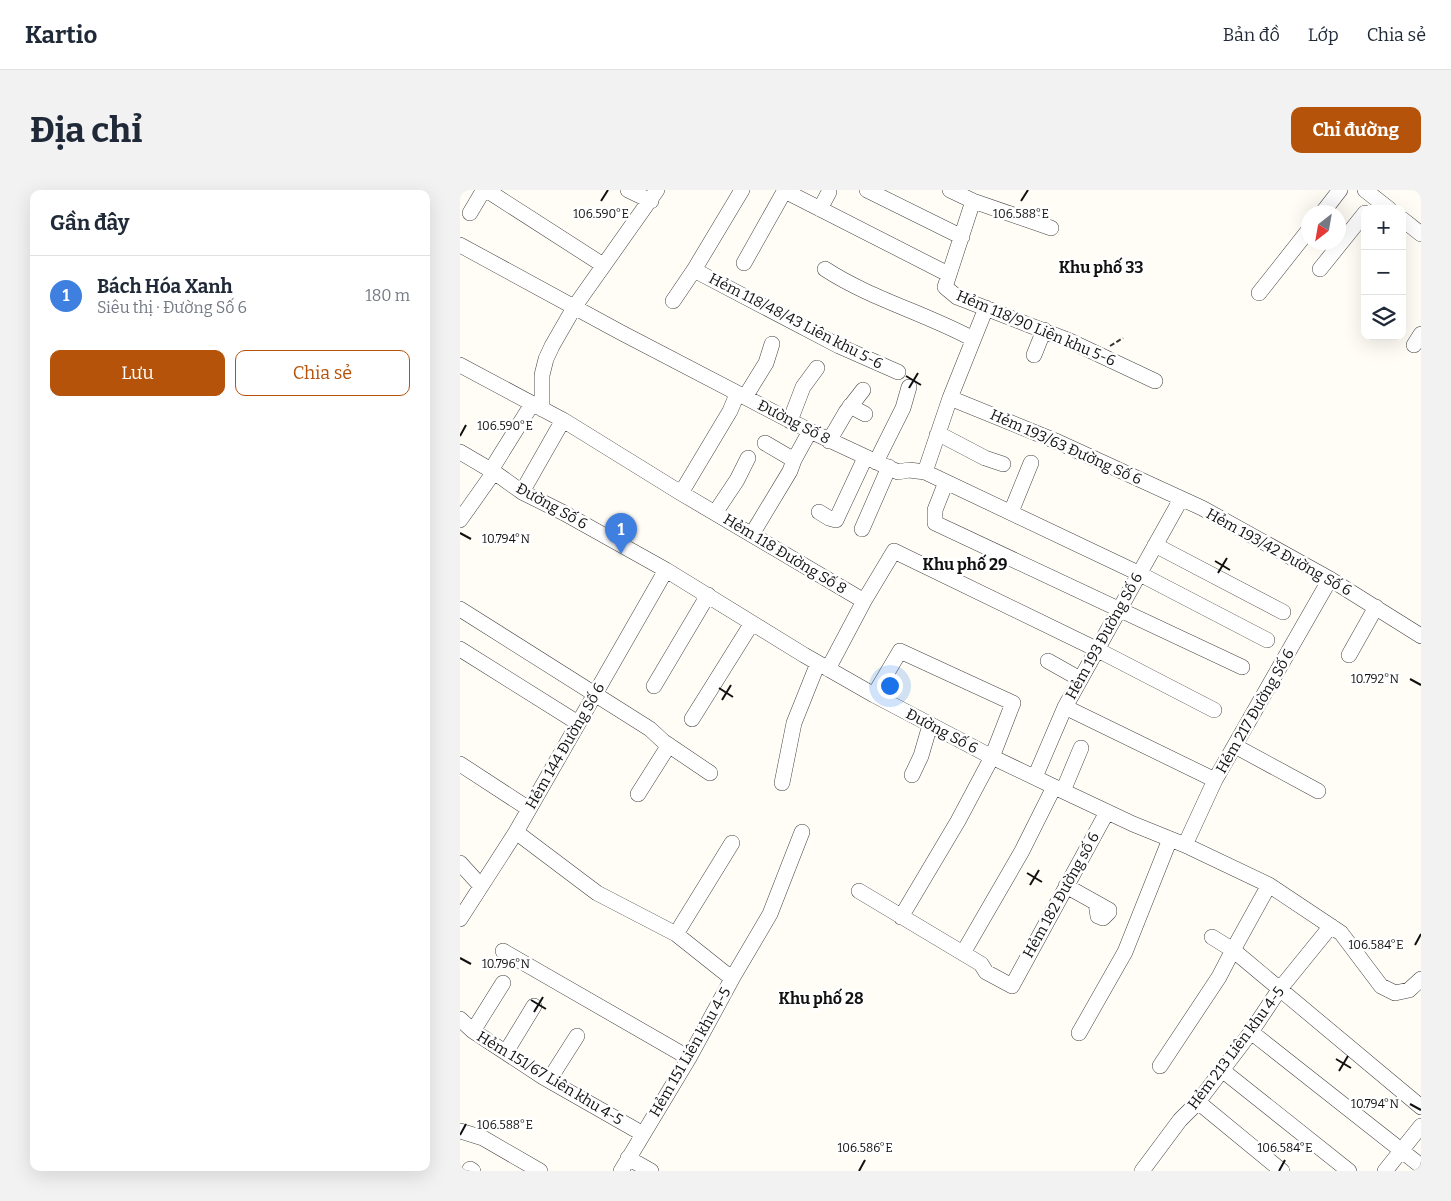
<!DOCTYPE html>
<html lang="vi">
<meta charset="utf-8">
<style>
:root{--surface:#fff;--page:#f2f2f3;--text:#1f2937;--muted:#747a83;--line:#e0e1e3;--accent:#b45309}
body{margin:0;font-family:Bitter,serif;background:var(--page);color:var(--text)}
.controls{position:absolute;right:15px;top:15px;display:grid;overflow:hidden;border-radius:10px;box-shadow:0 5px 20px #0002}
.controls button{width:45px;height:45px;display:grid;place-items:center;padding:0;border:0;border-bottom:1px solid var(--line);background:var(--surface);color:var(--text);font:25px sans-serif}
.compass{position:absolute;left:841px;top:15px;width:45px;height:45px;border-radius:50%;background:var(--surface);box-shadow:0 5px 20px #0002;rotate:211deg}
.you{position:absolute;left:429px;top:495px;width:18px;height:18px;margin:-12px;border:4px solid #fff;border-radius:50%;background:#1a73e8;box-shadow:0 0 0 8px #1a73e833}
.badge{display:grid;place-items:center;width:32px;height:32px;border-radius:50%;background:var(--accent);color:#fff;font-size:16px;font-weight:700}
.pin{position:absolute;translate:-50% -41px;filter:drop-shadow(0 1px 2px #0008)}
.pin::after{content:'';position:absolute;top:26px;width:18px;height:15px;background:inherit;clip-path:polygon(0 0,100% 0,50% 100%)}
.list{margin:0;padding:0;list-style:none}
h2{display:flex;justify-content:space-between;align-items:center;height:65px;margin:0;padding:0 20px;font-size:21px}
h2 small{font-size:16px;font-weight:400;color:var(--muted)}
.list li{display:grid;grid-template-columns:32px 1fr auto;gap:15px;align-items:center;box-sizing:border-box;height:80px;padding:0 20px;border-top:1px solid var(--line)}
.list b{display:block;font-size:19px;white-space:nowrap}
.list p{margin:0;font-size:16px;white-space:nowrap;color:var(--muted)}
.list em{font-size:16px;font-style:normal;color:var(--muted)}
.actions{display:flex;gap:10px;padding:15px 20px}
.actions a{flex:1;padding:11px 0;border:1px solid var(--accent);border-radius:10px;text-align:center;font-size:18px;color:var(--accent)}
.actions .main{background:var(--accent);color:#fff}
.icon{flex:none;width:28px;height:28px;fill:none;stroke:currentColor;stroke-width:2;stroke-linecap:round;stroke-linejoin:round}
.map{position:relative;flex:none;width:961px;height:981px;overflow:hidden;border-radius:10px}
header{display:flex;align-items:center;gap:30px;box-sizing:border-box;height:70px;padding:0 25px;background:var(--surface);border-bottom:1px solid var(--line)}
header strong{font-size:24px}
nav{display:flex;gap:28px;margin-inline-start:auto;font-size:18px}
.intro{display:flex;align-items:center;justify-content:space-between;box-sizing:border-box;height:120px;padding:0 30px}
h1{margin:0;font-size:35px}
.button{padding:12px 22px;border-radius:10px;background:var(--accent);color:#fff;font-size:18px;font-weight:700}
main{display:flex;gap:30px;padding:0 30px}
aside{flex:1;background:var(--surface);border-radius:10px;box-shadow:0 5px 20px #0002}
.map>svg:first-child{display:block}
</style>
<header>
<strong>Kartio</strong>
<nav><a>Bản đồ</a><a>Lớp</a><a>Chia sẻ</a></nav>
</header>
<div class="intro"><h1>Địa chỉ</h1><a class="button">Chỉ đường</a></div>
<main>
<aside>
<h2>Gần đây<small></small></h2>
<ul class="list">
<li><span class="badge" style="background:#3f7fe0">1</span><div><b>Bách Hóa Xanh</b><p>Siêu thị · Đường Số 6</p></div><em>180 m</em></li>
</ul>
<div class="actions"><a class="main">Lưu</a><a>Chia sẻ</a></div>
</aside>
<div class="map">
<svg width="961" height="981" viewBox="0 0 961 981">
<rect width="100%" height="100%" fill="#fffdf5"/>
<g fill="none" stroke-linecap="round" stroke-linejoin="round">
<g stroke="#444" stroke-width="16">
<path id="minor" d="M168 0 191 11
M407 0 502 47
M490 0 513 11 591 38
M905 0 929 19
M325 1 488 84
M513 11 485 97 497 107 610 151 695 191
M360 19 369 2
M863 22 880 0
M10 23 23 1 31 3 143 75
M942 29 961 44
M0 55 160 142 350 241 438 282 449 280 465 282 678 383 807 450
M284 73 325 0
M365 79C411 109 465 123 513 149
M860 79 905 23
M234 80 379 156 438 182
M799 103 848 41
M213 111 234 80 282 0
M954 155 961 144
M574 165 584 140
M0 175 103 230 221 303 404 411 434 361 636 459 754 520
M285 207 306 173 312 154
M490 208 598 252 742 318 870 389 961 446
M390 216 405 224
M82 219V185L86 169 92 156 115 116 197 0
M330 231 343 197 357 178
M477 245 483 246 525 268 543 274
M369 251 386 222 403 200
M305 253 334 270
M0 262 34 282 62 302 104 323 206 380 344 465 414 505 532 567 603 601 673 634 725 655 809 695 881 743 921 796 935 803 949 800 961 789
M416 272 443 218 449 197
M31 280 72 214
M465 282 490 208 526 118
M486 292 475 320V333L782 477
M62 302 103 230
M221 303 270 221 275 209V202
M359 322 369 328 376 330 405 268
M551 322 571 273
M255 323 277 290 288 268
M0 330 34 282
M402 339 429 277
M292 344 330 281 334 270 350 241
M695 355 823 422
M0 419 190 539 204 552 250 583
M0 459 118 533
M889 465 916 417
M588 471 620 489
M368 479 404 411
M194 496 248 405
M414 505 440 461 553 513 532 567 498 631 441 727
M605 517 755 590
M232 529 292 433
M775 556 858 601
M0 574 69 619
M452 585 461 566 470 535
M575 587 605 517 721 309
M322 593 334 533 358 473
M603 601 621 558
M178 604 209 555
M56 642 137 703 216 744 265 783 273 787 229 868 161 981
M725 655 755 590 870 389
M0 673 20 695
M809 695 773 760 961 917
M606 696 649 720V722L643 728 638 726 636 713
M399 701 521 774 526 782 552 796 647 622
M0 729 56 642 206 380
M216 744 272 653
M43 761 229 868
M503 763 562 661 594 597
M273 787 310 724 342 642
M0 829 13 841 83 887 183 944
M13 841 43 793
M791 842 961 976
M619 843 665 762 710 649
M46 862 74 816
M700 876 759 787 773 760 752 747
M762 880 889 981
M89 890 117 846
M738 912 822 981
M0 941 23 948 80 981
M168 968 191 981
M10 979 13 981
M682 981 720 930 738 912 791 842 819 800 871 736
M925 981 961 936"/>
</g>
<path stroke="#333" stroke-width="2" stroke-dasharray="5 2.5" stroke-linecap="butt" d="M650 156 663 148"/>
<use href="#minor" stroke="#fff" stroke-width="15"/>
</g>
<path fill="none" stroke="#111" stroke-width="2" d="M141 11 148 0M561 11 568 0M446 186 461 195M449 198 458 183M0 246 6 235M0 343 11 349M755 371 770 380M758 383 767 368M950 489 961 495M259 498 273 507M262 510 271 495M567 683 582 692M570 695 579 680M955 755 961 744M0 768 11 774M71 810 86 819M74 822 83 807M876 869 891 878M879 881 888 866M950 914 961 920M0 945 6 934M399 981 405 970M819 981 825 970"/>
<g text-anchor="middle" stroke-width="5" stroke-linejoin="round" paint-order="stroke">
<g font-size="15" fill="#111" stroke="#fff">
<text transform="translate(336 131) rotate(27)" y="5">Hẻm 118/48/43 Liên khu 5-6</text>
<text transform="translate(576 138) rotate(23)" y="5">Hẻm 118/90 Liên khu 5-6</text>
<text transform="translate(334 232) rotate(27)" y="5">Đường Số 8</text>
<text transform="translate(606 257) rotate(24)" y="5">Hẻm 193/63 Đường Số 6</text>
<text transform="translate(92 316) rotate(29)" y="5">Đường Số 6</text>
<text transform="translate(819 362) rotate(29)" y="5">Hẻm 193/42 Đường Số 6</text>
<text transform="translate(325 364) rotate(31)" y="5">Hẻm 118 Đường Số 8</text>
<text transform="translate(644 446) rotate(-61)" y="5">Hẻm 193 Đường Số 6</text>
<text transform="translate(795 521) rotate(-60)" y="5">Hẻm 217 Đường Số 6</text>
<text transform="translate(482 541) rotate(28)" y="5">Đường Số 6</text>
<text transform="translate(105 556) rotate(-60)" y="5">Hẻm 144 Đường Số 6</text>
<text transform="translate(601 705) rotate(-61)" y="5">Hẻm 182 Đường số 6</text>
<text transform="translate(776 858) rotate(-53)" y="5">Hẻm 213 Liên khu 4-5</text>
<text transform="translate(230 862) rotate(-60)" y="5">Hẻm 151 Liên khu 4-5</text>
<text transform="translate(90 888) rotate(31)" y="5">Hẻm 151/67 Liên khu 4-5</text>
</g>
<g font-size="16" font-weight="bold" fill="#111" stroke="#fff">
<text x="641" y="83">Khu phố 33</text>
<text x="505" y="380">Khu phố 29</text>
<text x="361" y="814">Khu phố 28</text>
</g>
</g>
<g font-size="12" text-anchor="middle" fill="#111" stroke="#fff" stroke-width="5" stroke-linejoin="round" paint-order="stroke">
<text x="141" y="28">106.590°E</text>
<text x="561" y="28">106.588°E</text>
<text x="45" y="240">106.590°E</text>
<text x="46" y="353">10.794°N</text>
<text x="915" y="493">10.792°N</text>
<text x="916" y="759">106.584°E</text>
<text x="46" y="778">10.796°N</text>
<text x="915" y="918">10.794°N</text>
<text x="45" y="939">106.588°E</text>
<text x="405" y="962">106.586°E</text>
<text x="825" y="962">106.584°E</text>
</g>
</svg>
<div class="controls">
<button>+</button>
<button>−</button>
<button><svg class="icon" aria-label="layers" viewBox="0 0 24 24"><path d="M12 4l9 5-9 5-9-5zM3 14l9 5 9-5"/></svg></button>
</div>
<svg class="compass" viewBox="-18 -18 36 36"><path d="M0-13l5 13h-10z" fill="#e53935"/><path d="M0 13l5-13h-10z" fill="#747a83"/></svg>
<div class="you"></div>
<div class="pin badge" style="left:161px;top:364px;background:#3f7fe0">1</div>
</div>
</main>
